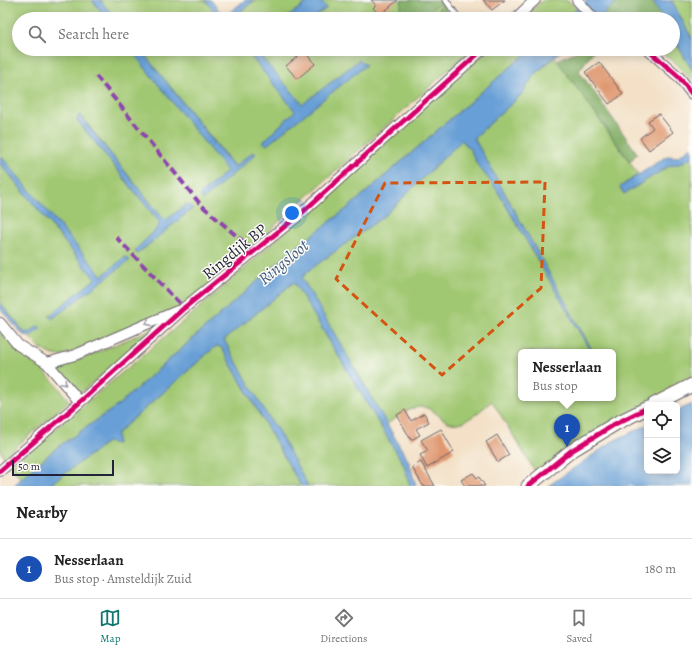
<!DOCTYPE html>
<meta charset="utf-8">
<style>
:root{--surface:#fff;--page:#f2f2f2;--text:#222;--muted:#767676;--line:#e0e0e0;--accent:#0f766e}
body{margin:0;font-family:Alegreya,serif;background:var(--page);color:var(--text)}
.controls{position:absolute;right:12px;bottom:12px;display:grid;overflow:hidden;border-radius:6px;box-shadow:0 2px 10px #0003}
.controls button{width:36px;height:36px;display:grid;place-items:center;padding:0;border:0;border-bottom:1px solid var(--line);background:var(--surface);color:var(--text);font:20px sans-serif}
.scale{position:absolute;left:12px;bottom:10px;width:102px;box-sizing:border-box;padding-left:4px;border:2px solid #22223b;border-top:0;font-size:11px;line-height:14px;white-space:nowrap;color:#22223b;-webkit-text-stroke:3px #fdfcf7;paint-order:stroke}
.you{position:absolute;left:292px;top:213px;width:14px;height:14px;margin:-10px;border:3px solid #fff;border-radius:50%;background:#1a73e8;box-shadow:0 0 0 6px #1a73e833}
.badge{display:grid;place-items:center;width:26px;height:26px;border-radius:50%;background:var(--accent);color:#fff;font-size:13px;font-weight:700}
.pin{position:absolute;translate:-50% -33px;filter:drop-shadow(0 1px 2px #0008)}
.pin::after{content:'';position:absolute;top:21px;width:14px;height:12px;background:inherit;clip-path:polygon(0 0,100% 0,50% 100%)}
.popup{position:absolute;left:518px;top:349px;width:98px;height:52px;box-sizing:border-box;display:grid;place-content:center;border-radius:6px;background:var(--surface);filter:drop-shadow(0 1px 3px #0005);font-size:13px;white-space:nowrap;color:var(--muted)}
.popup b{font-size:15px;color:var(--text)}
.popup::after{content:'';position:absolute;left:50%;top:100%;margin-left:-8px;border:8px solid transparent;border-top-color:var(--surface)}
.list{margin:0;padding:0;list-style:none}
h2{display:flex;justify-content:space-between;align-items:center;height:52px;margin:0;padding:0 16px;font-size:17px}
h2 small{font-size:13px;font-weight:400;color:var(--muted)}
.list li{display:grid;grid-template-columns:26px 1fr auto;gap:12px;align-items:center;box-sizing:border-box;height:60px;padding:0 16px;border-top:1px solid var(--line)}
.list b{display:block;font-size:15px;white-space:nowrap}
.list p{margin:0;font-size:13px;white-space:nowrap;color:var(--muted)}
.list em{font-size:13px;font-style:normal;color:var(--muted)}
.icon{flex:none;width:22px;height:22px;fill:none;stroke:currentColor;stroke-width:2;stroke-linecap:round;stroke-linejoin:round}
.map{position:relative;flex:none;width:692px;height:486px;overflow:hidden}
.search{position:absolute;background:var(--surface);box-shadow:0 2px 10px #0003;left:12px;right:12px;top:12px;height:44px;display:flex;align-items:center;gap:10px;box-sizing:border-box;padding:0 14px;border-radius:22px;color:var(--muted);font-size:15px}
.sheet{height:112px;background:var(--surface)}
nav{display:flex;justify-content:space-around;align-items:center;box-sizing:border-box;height:56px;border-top:1px solid var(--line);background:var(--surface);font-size:11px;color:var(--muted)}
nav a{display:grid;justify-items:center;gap:2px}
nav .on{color:var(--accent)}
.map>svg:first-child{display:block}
</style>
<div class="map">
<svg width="692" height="486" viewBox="0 0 692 486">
<rect width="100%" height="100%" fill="#fdfcf7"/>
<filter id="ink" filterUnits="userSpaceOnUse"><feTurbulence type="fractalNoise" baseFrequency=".025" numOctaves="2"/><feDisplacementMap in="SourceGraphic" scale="8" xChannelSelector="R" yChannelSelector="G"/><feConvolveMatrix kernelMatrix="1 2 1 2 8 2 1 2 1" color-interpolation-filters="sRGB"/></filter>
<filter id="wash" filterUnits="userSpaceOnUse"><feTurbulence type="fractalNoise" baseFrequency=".012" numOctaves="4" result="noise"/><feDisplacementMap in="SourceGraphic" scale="16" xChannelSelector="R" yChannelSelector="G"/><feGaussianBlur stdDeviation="0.9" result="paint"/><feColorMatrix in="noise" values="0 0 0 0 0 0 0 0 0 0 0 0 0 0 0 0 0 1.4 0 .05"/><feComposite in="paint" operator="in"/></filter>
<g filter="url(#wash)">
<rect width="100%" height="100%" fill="#f3e0c6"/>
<path fill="#a0c771" stroke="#617456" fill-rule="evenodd" d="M0 0H92L107 19H19V49H130L227 171 200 195 253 152 235 167 140 49H245L295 111 263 142 359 60 303 105 261 57 272 49H442L447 52 463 49 466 54 184 307 62 356C46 356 38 346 28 336H31L38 326 30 332 25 333 0 303V163L95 279 50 316 52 319 125 257 102 276 0 155ZM80 115 165 221 187 204 193 208 137 254 135 250 155 231 160 223 77 120Z
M100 0H205L221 19H116Z
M255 0H310L285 19H231Z
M320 0H402L400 14 406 19H312L326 8Z
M442 0 435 19H417L421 18Z
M543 0H567L577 9 565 19H522Z
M671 0H692V39L672 1Z
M676 43 692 70V81L677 64 660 52 665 49H673V45Z
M489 49H531L349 207 288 254 117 406 55 449 21 479 11 466 216 294Z
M555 57 638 174 620 187 624 194 669 166 681 163 692 157V381L536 473 492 401C483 408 470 421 459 423 443 427 436 406 420 407 408 408 397 418 387 424L302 278 308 271 384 216 462 140 471 151 477 164 497 190 591 352H521V398H613V352H593L474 138 522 94 533 76Z
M294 282 404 465 410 486H308L277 429 270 421 224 340Z
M163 324 79 394 55 368 89 356Z
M0 331 21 354 39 367 56 384 69 401 4 457 0 450Z
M216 346 221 347 301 486H48L107 442Z"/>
<path fill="#80ac63" stroke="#51674f" d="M402 0H442L450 19H435L442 1 421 18 406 19 400 14Z
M619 0H652L663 19H606L602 15Z
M582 49 594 50 579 71 637 153 630 162 557 60Z"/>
<path fill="#679fd6" stroke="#446088" d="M92 0H100L116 19H107Z
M205 0H211L224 17 245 0H255L231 19H221Z
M310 0H320L327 8 312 19H285Z
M587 0H619L597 19H565Z
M652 0 672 1 692 39V70L673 37V19H663Z
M130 49H140L234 167 253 152 256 154 203 200 200 195 227 171Z
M245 49H256L258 51 261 49H272L262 58 303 104 359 60 366 65 267 145 263 142 295 111Z
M531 49H563L533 76 522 94 474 138 593 352H591L497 190 477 164 471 151 462 140 384 216 308 271 302 278 409 462 416 486H410L404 465 294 282 224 340 270 420 277 429 308 486H301L221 347 216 346 117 433V444L107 442 48 486H13L55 449 117 406 288 254 349 207Z
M79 115 165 221 187 204 193 208 137 254 135 250 155 231 160 223 77 120Z
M692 147V157L681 163 669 166 624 194 620 187 667 156 677 157Z
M0 155 102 276 125 257 130 260 52 319 49 316 95 279 0 163Z
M0 303 25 333 30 332 38 326 41 328 31 336 23 335 0 309Z
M692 404V486H548L613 441 647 425V471H677V411Z"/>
<g id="blocks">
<path fill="#df986f" d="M371 0H398L380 15 373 8 376 5Z
M483 0H505L492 10Z
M304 51 315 64 297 79 286 66Z
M599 62 623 94 609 104 585 72Z
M659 114 673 132 649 150 640 138 653 128 648 121Z
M405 410 411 421 424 413 429 422 416 429 420 435 411 440 397 415Z
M441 429 454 452 427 468 420 455 428 451 421 440Z
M497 435 509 455 498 462 486 442Z
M421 462 435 486H423L412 467Z
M473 473 477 478 479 477 485 486H465L461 480Z"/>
</g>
</g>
<g filter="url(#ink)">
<use href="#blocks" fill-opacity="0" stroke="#6b646c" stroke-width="1"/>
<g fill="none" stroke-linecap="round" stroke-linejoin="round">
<g stroke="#6b646c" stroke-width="7">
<path id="service" d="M446 0 457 16 458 19
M470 49 476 56"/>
</g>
<g stroke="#6b646c" stroke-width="12">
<path id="minor" d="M577 0 594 19
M515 19 535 0
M647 49 679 77 692 94
M0 323 18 345 47 363 80 402
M47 363 75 355 177 311
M0 471 80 402 184 308 305 210 483 49"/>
</g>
<g stroke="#6b646c" stroke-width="15">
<path id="tertiary" d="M653 405 692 385
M528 486 571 451 615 424 647 408"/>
</g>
<use href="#service" stroke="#fff" stroke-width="5"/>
<use href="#minor" stroke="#fff" stroke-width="10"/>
<use href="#tertiary" stroke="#fff" stroke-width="13"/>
<path stroke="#8e44ad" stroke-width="4" stroke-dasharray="8 4" stroke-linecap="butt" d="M96 76 201 205 254 251
M116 237 184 308"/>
<g stroke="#fdfcf7" stroke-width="8">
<path id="cycleway" d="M647 49 679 77 692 94
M0 471 80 402 184 308 305 210 483 49
M528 486 571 451 615 424 647 408"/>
</g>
<use href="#cycleway" stroke="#d6006c" stroke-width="5"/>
</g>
<defs><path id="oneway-chevron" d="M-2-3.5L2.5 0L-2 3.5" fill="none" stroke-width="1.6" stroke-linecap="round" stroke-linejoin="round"/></defs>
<g stroke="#9c9ca7">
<use href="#oneway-chevron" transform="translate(148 323) rotate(156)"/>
<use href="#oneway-chevron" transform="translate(64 383) rotate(49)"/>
</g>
</g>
<path fill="none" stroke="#d45411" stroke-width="3" stroke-dasharray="8 5" stroke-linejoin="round" d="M545 182 541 288 442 375 336 279 385 183Z"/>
<g text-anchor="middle" stroke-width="3" stroke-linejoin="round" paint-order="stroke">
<g font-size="16" fill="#22223b" stroke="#fdfcf7">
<text transform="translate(234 251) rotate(-39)" y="6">Ringdijk BP</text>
</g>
<g font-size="17" font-style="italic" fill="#415a81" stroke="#fdfcf7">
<text transform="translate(283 262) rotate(-40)" y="6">Ringsloot</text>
</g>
</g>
</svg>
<div class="controls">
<button><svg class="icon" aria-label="locate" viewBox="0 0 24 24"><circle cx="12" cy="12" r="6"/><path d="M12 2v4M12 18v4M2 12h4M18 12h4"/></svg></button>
<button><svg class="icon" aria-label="layers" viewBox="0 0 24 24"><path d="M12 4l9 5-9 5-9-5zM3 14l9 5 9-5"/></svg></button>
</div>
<div class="scale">50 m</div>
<div class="you"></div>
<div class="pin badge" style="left:567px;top:447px;background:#1a4fb4">1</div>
<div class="popup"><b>Nesserlaan</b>Bus stop</div>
<div class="search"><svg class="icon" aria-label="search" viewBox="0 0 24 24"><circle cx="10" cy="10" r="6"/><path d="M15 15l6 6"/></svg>Search here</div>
</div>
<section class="sheet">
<h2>Nearby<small></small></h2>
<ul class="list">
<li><span class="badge" style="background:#1a4fb4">1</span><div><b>Nesserlaan</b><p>Bus stop · Amsteldijk Zuid</p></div><em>180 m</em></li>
</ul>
</section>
<nav>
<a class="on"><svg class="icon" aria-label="map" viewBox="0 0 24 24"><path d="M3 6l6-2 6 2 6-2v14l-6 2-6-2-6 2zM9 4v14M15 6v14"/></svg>Map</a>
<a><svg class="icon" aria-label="directions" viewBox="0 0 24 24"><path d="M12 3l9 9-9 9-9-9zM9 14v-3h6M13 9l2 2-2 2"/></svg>Directions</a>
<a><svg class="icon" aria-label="saved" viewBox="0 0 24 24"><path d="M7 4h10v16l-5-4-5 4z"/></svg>Saved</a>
</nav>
